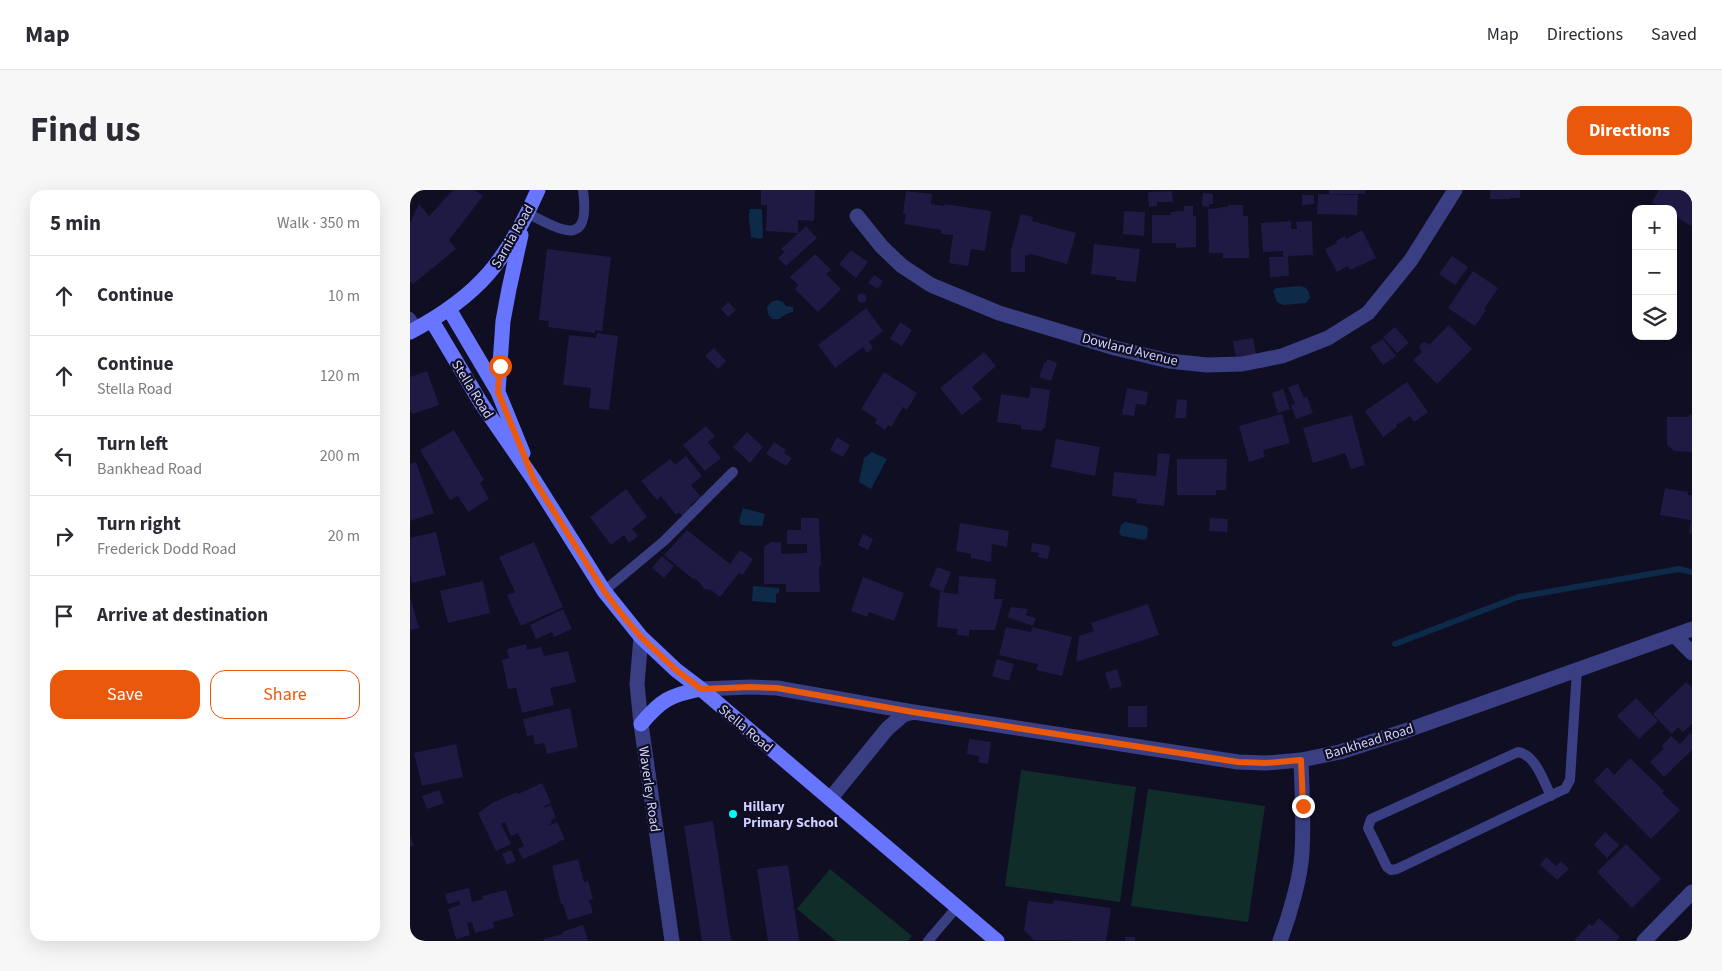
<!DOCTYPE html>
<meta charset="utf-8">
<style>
:root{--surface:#fff;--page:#f7f7f7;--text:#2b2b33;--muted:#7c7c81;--line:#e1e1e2;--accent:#ea580c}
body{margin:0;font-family:"Source Sans 3",sans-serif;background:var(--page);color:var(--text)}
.controls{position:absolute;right:15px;top:15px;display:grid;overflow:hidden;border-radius:10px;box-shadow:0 5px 20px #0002}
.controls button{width:45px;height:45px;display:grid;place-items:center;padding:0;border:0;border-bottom:1px solid var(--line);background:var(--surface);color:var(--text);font:25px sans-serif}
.stop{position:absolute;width:15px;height:15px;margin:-11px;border:4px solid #ea580c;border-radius:50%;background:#fff}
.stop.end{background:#ea580c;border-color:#fff;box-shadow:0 1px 5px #0008}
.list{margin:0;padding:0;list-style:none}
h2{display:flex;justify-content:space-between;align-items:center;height:65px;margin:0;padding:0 20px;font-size:21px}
h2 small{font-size:16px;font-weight:400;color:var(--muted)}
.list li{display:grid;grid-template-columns:32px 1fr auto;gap:15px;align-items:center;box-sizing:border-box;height:80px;padding:0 20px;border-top:1px solid var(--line)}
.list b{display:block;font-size:19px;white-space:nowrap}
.list p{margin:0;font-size:16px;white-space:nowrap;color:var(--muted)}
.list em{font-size:16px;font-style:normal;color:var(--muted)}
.actions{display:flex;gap:10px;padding:15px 20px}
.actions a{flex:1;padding:11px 0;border:1px solid var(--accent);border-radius:15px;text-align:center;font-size:18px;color:var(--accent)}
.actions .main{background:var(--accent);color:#fff}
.icon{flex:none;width:28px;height:28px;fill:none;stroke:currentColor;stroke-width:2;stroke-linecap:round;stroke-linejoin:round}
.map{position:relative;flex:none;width:1282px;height:751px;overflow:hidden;border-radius:15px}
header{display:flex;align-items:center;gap:30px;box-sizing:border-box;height:70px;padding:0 25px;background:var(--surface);border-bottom:1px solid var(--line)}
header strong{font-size:24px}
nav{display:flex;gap:28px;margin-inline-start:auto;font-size:18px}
.intro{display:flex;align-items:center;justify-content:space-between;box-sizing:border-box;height:120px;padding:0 30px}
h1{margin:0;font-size:35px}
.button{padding:12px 22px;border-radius:15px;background:var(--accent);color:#fff;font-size:18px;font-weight:700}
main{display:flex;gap:30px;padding:0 30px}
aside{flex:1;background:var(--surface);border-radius:15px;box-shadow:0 5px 20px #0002}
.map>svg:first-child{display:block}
</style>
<header>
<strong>Map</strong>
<nav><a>Map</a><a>Directions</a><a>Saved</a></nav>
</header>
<div class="intro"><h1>Find us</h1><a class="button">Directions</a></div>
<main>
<aside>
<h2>5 min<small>Walk · 350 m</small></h2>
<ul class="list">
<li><svg class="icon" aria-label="ahead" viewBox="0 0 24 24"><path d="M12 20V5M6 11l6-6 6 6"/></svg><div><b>Continue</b></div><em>10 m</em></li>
<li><svg class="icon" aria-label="ahead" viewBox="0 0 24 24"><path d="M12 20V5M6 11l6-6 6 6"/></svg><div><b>Continue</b><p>Stella Road</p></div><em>120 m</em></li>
<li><svg class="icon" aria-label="left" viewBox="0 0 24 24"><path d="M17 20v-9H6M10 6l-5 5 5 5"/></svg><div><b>Turn left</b><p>Bankhead Road</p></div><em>200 m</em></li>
<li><svg class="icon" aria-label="right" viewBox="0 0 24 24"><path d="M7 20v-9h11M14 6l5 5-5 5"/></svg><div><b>Turn right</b><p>Frederick Dodd Road</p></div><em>20 m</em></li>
<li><svg class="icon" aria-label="arrive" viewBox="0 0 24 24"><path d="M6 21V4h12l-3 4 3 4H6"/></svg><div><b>Arrive at destination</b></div></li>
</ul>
<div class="actions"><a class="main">Save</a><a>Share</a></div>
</aside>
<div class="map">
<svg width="1282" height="751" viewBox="0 0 1282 751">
<rect width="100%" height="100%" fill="#0f0e23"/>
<path fill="#112d29" d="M611 580 726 597 710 712 595 696Z
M738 599 855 616 838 732 721 716Z
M420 679 502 746 498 751H426L387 719Z"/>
<path fill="#0d2a48" d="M340 19H351L352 21 353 47 350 49 341 47C341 37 337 28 340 19Z
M890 96C898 97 899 101 900 108L896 113 873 115 867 112 863 101 866 98Z
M367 110 373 112 376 116 383 117V122L376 124 369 129H362L358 124 357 117 361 112Z
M462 262 477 269 461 299 449 292 454 268Z
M333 318 355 324 352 336 331 335 329 331Z
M715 332 736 336 738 339 737 348 734 350 712 346 709 343 711 335Z
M343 396 369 398V403L366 404V413L342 411Z"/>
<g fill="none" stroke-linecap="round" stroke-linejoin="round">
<path stroke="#0d2a48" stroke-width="6" d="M985 454 1108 407 1269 379 1282 382"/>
</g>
<path fill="#1e1a44" d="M43 0H65L73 6 39 50 46 59 3 94 0 91V33L9 14 19 26Z
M351 0H405L404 31 388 30V43L356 41 357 15H351Z
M919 0H955V4H919Z
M1080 0H1110V8H1100V9H1080Z
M1249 0H1280L1282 1V33L1281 36 1263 25V19H1253L1242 12Z
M496 1 522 4 521 14 534 16 535 14 581 21 575 61 561 59 558 76 539 73 543 45 531 44V40L494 34 496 24 493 23Z
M762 1 763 12H747V16L739 17 738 2Z
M793 3 803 4V14H799V17L792 16Z
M908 4 948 5 947 25 907 24Z
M892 5H904V14L892 15Z
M818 15H833V26H838L839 68H813V63H799L798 19 811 18V17H818Z
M774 16H783V26H786V57L766 58V53H742V25H761V22L774 21Z
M714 21 735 22 734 46 713 44Z
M611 24 623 27 622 31 666 43 657 74 621 64 615 66V82H601V60Z
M881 31V39H887L886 32 902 31 903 65 878 66 879 86 860 87 859 67H873V61L853 62 851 33Z
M396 36 407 48 376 76 368 68 375 62 371 59Z
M952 40 966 68 940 80 938 76 927 82 915 59 927 53 926 51 935 46 936 49Z
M684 54 730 59 726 92 706 90V87L681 84Z
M137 59 201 67 192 141 185 140V143L138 137 139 131 129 130Z
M441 60 458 72 446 88 429 74Z
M405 64 421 80 416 84 431 99 408 122 385 99 388 95 380 87Z
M1042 66 1058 77 1045 95 1029 84Z
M1063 81 1088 98 1074 119 1076 120 1065 136 1038 118Z
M464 85 473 91 468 99 458 93Z
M447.5 108a4.5 4.5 0 1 1 9 0a4.5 4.5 0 1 1-9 0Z
M318 112 326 120 318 127 311 119Z
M456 118 473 141 459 152 463 158 457 163 453 157 425 178 408 155Z
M490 132 502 140 492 156 480 149Z
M1039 135 1062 159 1027 194 1003 170 1012 162 1009 157 1011 154 1015 152 1019 155Z
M985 137 999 153 987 163 973 147Z
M187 143 208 146 199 220 179 218 181 198 153 195 159 145 186 148Z
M843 148 846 164 826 168 823 151Z
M973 149 986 166 973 175 960 157Z
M304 158 316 171 308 179 295 166Z
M574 162 586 176 562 197 572 209 552 225 530 198Z
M637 169 647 173 641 191 629 187 634 173H636Z
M17 181 29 215 2 224 0 219V187Z
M474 182 507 203 497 220 493 217 481 237 478 235 475 240 465 233 467 229 451 219Z
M997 192 1018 222 1004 232 1000 226 986 235 987 237 973 247 955 221Z
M888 194 894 208 897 207 903 223 886 229 881 215 885 214 878 197Z
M621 197 640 200 635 238H633L632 241 611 239V235L587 232 591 204 619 208Z
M717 198 738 202 736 215 726 214 724 226 712 224Z
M873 199 880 219 868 223 862 203Z
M767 209 777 210 776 228H765Z
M872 224 880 253 853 260 855 267 839 272 829 236Z
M1279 224 1282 225V262L1264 261 1257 254V227H1279Z
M942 225 955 275 941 279 935 263 903 273 893 238Z
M296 236 305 246 298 252 311 268 295 281 273 255Z
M44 240 74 290 70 293 79 309 58 322 48 306 40 310 10 260Z
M337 242 353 257 340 273 323 257Z
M427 247 440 255 433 267 420 260Z
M646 249 690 257 685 286 641 277Z
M364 252 376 260 374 263 382 268 376 276 356 264Z
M748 263 760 264 754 316 726 313 727 309 702 306 704 282 746 286Z
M276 266 292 286 281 295 291 307 280 315 282 318 272 326 269 322 266 325 251 306 247 310 231 291 260 269 265 275Z
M767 269H817L816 300H806V305H767Z
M6 272 24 323 0 331V274Z
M1255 298 1278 302V305H1282V344L1279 343 1281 330 1250 325Z
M216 299 237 327 222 339 228 346 219 353 214 345 201 355 180 327Z
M391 328H409L411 376H409L410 402H376V394H354V357L361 352H371V364L397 363V354H377V340H391Z
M800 328 818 329 817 342 799 341Z
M550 333 599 341 597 357 582 354 581 372 561 368V364L546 361Z
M277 340 320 374 330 360 343 369 333 385 329 383 310 407 301 400 294 399 290 393 284 388 283 389 254 365Z
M26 342 36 385 2 393 0 383V348Z
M453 344 463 349 458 360 448 355Z
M124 352 153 417 111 436 97 405 105 402 89 367Z
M622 353 640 356 638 369 628 367 629 363 621 362Z
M252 366 264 376 254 388 242 378Z
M527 377 541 382 533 402 519 396Z
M549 386 586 389 584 409H593L585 440H559V446L547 445 548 439 527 437 530 402 548 404Z
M453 387 494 403 484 431 459 422 457 427 441 421Z
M73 391 80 423 38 433 30 401Z
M0 407 9 438 0 440Z
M738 414 749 445 666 472 669 446 684 441 681 433Z
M601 417 618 419 616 425 626 428 623 436 597 427Z
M153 419 162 439 144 447 142 442 126 449 120 435Z
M596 437 621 442 622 437 662 447 652 486 626 480 628 474 589 465Z
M116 454 117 460 131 457 134 466 158 461 166 492 140 498 144 515 112 523 106 498 98 499 92 470 99 468 97 459Z
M587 469 604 474 599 491 582 486Z
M707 479 712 496 700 499 695 483Z
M1276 492 1281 497 1282 496V534L1273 542 1268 537 1262 544 1243 524Z
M1226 508 1248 531 1229 549 1207 526Z
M718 516H737V537H718Z
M160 518 168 557 137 564 134 553 125 555 123 545 117 546 113 529Z
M1280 543 1282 545V560L1254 587 1240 572 1254 558 1252 556 1261 546 1270 554Z
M559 549 581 552 578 574 568 572 569 566 557 564Z
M46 554 53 587 12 596 4 563Z
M1220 568 1254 601 1252 603 1270 620 1241 649 1184 591 1197 577 1204 585Z
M132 593 141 613 134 616 135 618 141 615 146 628 141 630 142 633 139 634 140 635 147 632 155 649 148 652V653L113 669 108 659 114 656 108 643 101 646 95 632 91 634 101 654 86 661 68 623 82 613 107 602 108 604Z
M29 600 34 613 17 619 12 606Z
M303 631 321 751H292L274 636Z
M1195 642 1209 655 1197 668 1184 655Z
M0 646 4 655 0 657Z
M1216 654 1251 689 1222 718 1187 682Z
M101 660 106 671 97 675 92 664Z
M1136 667 1146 676 1151 671 1159 679 1147 690 1130 675Z
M168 669 174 692 178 691 183 709 179 710 183 723 158 730 153 714H151L142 676Z
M378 675 389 751H358L347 679Z
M59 698 62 712 73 709 72 706 96 700 104 726 83 732 84 738 65 743 62 732 57 733 60 745 46 749 38 719 50 715 49 711 38 714 35 704Z
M644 710 701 718 696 751 624 750 614 740 618 711 643 714Z
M1189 728 1210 747 1206 751H1164L1179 734 1182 736Z
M173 735 178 751H134L133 749 153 744 152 742Z
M715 747H725V751H715Z"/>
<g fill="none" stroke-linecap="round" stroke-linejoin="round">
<path stroke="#393f82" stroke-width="10" d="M117 23C152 41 181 59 173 0
M0 127 8 138
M194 401 254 351 323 282
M1141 606C1134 592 1125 564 1108 562L961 629 958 638 977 677 981 680 987 679 1148 602 1155 599 1160 590 1167 480
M518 751 547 717"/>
<path stroke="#393f82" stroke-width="15" d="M447 26 472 57 492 76 521 95 589 123 705 158 759 171 797 175 832 174 872 166 918 148 958 123 1001 70 1045 0
M1265 446 1282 463
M231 447 227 494 231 534 262 751
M291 499 340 497 367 498 503 522 828 572 856 573 891 570 930 562 995 541 1282 439
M420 609 477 539 493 525 503 522
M870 751C879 727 891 687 892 662 894 631 892 601 891 570
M1234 751 1282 702"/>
<path stroke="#6875fe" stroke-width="15" d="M39 119 88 202 113 263
M22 131 71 213 124 290 194 401 231 447 266 480 291 499 587 751
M0 142C69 106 97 70 128 0
M88 202 93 131 99 99 111 45
M231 534C251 510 260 505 291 499"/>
</g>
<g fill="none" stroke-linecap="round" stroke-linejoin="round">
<path stroke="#ea580c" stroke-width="6" d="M90 176 88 202 124 290 194 401 213 426 231 447 266 480 291 499 340 497 367 498 503 522 828 572 856 573 891 570 893 616"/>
</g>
<circle fill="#02f9f6" stroke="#0f0e23" stroke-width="2" cx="323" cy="624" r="5"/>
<g text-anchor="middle" stroke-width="4.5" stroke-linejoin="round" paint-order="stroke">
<g font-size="14" fill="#d0d0ff" stroke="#0f0e23">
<text transform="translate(102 46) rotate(-60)" y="5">Sarnia Road</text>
<text transform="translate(720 159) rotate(14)" y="5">Dowland Avenue</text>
<text transform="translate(63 199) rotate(58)" y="5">Stella Road</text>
<text transform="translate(336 538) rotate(40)" y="5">Stella Road</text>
<text transform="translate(959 551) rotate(-17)" y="5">Bankhead Road</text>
<text transform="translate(240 599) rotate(82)" y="5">Waverley Road</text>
</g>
<g font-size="14" font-weight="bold" fill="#d0d0ff" stroke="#0f0e23" text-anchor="start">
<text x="333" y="621">Hillary<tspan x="333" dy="16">Primary School</tspan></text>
</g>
</g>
</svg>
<div class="controls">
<button>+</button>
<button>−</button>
<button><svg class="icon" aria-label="layers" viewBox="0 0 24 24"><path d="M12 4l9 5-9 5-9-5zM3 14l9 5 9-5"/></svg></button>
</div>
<div class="stop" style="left:90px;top:176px"></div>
<div class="stop end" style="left:893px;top:616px"></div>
</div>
</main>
